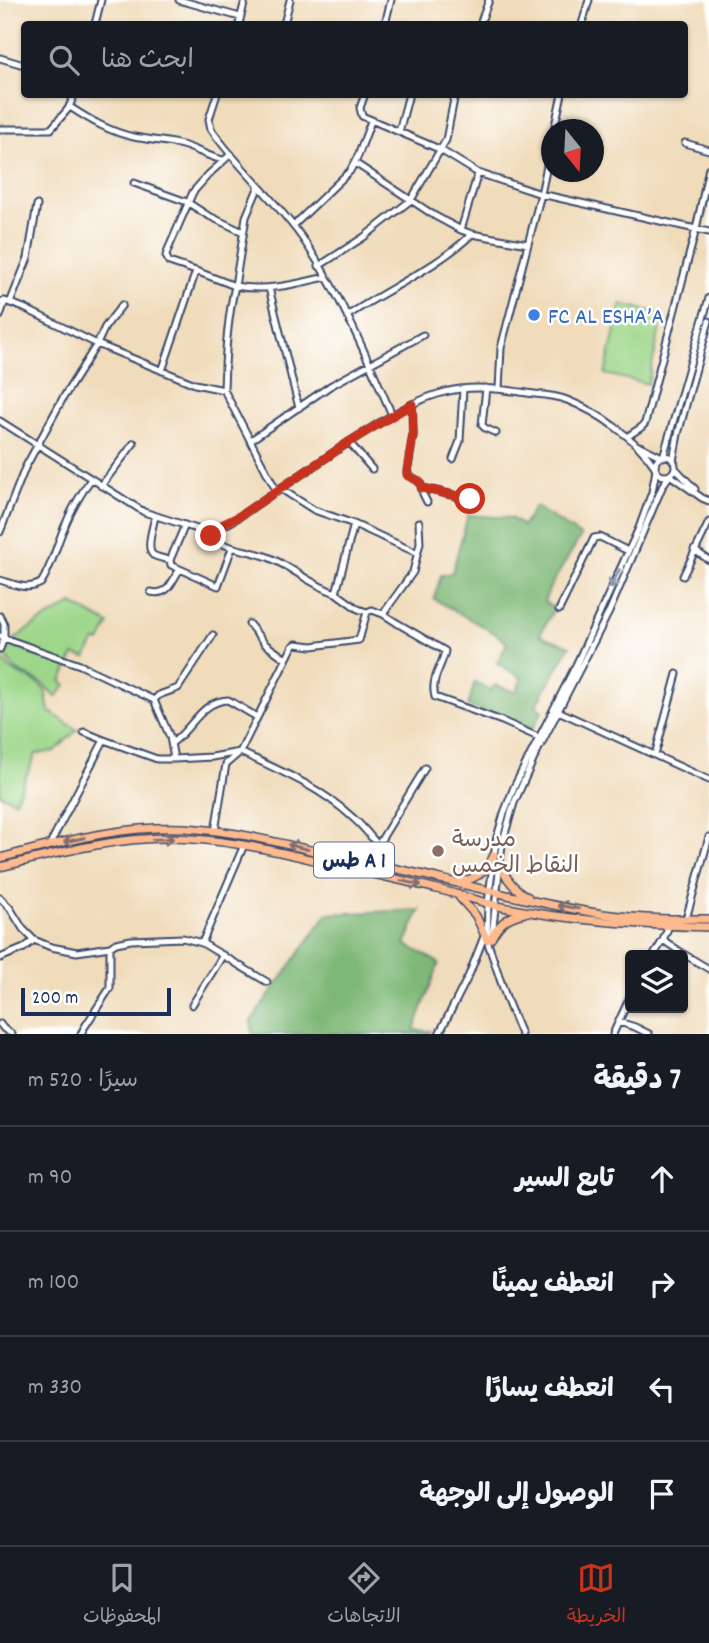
<!DOCTYPE html>
<html lang="ar">
<meta charset="utf-8">
<style>
:root{--surface:#171b24;--page:#242831;--text:#f1f3f6;--muted:#9ea1a6;--line:#363941;--accent:#c8321e}
body{margin:0;font-family:Dekko,"Playpen Sans Arabic",sans-serif;background:var(--page);color:var(--text);direction:rtl}
.controls{position:absolute;right:21px;bottom:21px;display:grid;overflow:hidden;border-radius:7px;box-shadow:0 2px 5px #0004}
.controls button{width:63px;height:63px;display:grid;place-items:center;padding:0;border:0;border-bottom:2px solid var(--line);background:var(--surface);color:var(--text);font:35px sans-serif}
.compass{position:absolute;left:541px;top:119px;width:63px;height:63px;border-radius:50%;background:var(--surface);box-shadow:0 2px 5px #0004;rotate:162deg}
.scale{position:absolute;left:21px;bottom:18px;width:150px;box-sizing:border-box;padding-left:7px;border:4px solid #1b2f5e;border-top:0;font-size:19px;line-height:24px;white-space:nowrap;color:#1b2f5e;-webkit-text-stroke:5px #fff;paint-order:stroke}
.stop{position:absolute;width:21px;height:21px;margin:-16px;border:5px solid #c8321e;border-radius:50%;background:#fff}
.stop.end{background:#c8321e;border-color:#fff;box-shadow:0 2px 7px #0008}
.list{margin:0;padding:0;list-style:none}
h2{display:flex;justify-content:space-between;align-items:center;height:91px;margin:0;padding:0 28px;font-size:30px}
h2 small{font-size:23px;font-weight:400;color:var(--muted)}
.list li{display:grid;grid-template-columns:46px 1fr auto;gap:21px;align-items:center;box-sizing:border-box;height:105px;padding:0 28px;border-top:2px solid var(--line)}
.list b{display:block;font-size:26px;white-space:nowrap}
.list em{font-size:23px;font-style:normal;color:var(--muted)}
.icon{flex:none;width:38px;height:38px;fill:none;stroke:currentColor;stroke-width:2;stroke-linecap:round;stroke-linejoin:round}
.map{position:relative;flex:none;width:709px;height:1034px;overflow:hidden;direction:ltr}
.search{position:absolute;background:var(--surface);box-shadow:0 2px 5px #0004;left:21px;right:21px;top:21px;height:77px;display:flex;align-items:center;gap:18px;box-sizing:border-box;padding:0 24px;border-radius:7px;color:var(--muted);font-size:26px}
.sheet{height:511px;background:var(--surface)}
nav{display:flex;justify-content:space-around;align-items:center;box-sizing:border-box;height:98px;border-top:2px solid var(--line);background:var(--surface);font-size:19px;color:var(--muted)}
nav a{display:grid;justify-items:center;gap:4px}
nav .on{color:var(--accent)}
.map>svg:first-child{display:block}
</style>
<div class="map">
<svg width="709" height="1034" viewBox="0 0 709 1034">
<rect width="100%" height="100%" fill="#fff"/>
<filter id="ink" filterUnits="userSpaceOnUse"><feTurbulence type="fractalNoise" baseFrequency=".0143" numOctaves="2"/><feDisplacementMap in="SourceGraphic" scale="14" xChannelSelector="R" yChannelSelector="G"/><feConvolveMatrix kernelMatrix="1 2 1 2 8 2 1 2 1" color-interpolation-filters="sRGB"/></filter>
<filter id="wash" filterUnits="userSpaceOnUse"><feTurbulence type="fractalNoise" baseFrequency=".00686" numOctaves="4" result="noise"/><feDisplacementMap in="SourceGraphic" scale="28" xChannelSelector="R" yChannelSelector="G"/><feGaussianBlur stdDeviation="1.57" result="paint"/><feColorMatrix in="noise" values="0 0 0 0 0 0 0 0 0 0 0 0 0 0 0 0 0 1.4 0 .05"/><feComposite in="paint" operator="in"/></filter>
<g filter="url(#wash)">
<rect width="100%" height="100%" fill="#f0dbba"/>
<path fill="#9ed78a" stroke="#5c8374" stroke-width="2" d="M621 304 663 314 648 384 605 374Z
M72 604 109 624 100 642 95 640 86 658 74 655 61 681 66 685 56 697 42 683 15 669 5 655C10 633 53 616 72 604Z
M3 660 10 669 38 683 45 690 49 711 77 730 55 751 36 754 15 801 0 794V665Z"/>
<path fill="#7eb876" stroke="#4c746a" stroke-width="2" d="M535 506 581 536 550 587 544 602 554 608 540 635 570 646 536 706 542 711 532 730 468 706 475 682 491 690 495 685 516 692 522 678 497 663 507 643 496 634 434 599 441 575 452 573 468 515 511 518 523 526Z
M420 910 405 944 439 963 414 1030 431 1031 429 1034H252L251 1021 327 914Z"/>
</g>
<g filter="url(#ink)">
<g fill="none" stroke-linecap="round" stroke-linejoin="round">
<g stroke="#3b496c" stroke-width="9">
<path id="minor" d="M179 0 240 17
M95 24 101 0
M239 24 245 0
M284 24 290 0
M385 24 391 0
M480 24 489 0
M582 24 589 0
M0 58 24 65
M217 94 209 119 211 129C238 168 276 200 303 239 340 293 366 355 392 415
M365 94 360 108 362 116 439 149 478 173 541 194 709 232
M70 107C90 120 110 132 134 137 150 140 166 141 182 145 196 149 209 157 223 160
M0 129H51L68 109 75 94
M554 130 562 94
M399 132 409 94
M685 143 709 150
M355 163 435 216 461 230 472 234 528 244
M134 183 187 202 207 215 243 232
M293 226 350 171 358 156 371 121
M461 230 478 173
M319 266 364 237 411 200 446 140 455 94
M196 271 169 262 166 256 167 252 193 192 209 174 231 154
M269 288 299 408
M0 302 5 301 24 308 97 344 195 384 224 390C225 355 227 320 235 286 265 292 296 284 326 277
M10 303 28 258 37 205
M0 316 5 301
M347 316C387 289 438 267 472 234
M162 371 196 271 235 286 246 217 259 186
M486 388 482 425 485 428 496 433
M499 389 501 348 541 194 552 142
M224 390 277 492
M412 404 413 435 407 474 420 482 423 494 427 502
M0 421 144 512 200 530C224 532 247 511 266 498 301 476 334 451 368 430 393 414 417 399 445 392 475 384 505 390 535 394 546 395 557 396 567 400 598 412 637 439 655 467
M628 437C633 431 641 430 645 423L696 229 709 168
M251 440 330 386 423 335
M349 442 372 469
M640 446 662 457
M655 466a10 10 0 1 1 20 0a10 10 0 1 1-20 0Z
M663 457 709 298
M453 459 460 441 463 389
M673 461 678 434 709 321
M675 468 695 489
M101 486 134 443
M422 488 470 499
M155 516C154 524 145 548 153 555 157 557 165 559 170 560
M354 524 417 553
M185 525 170 560 171 565 218 586 232 548
M209 531 214 539 220 543C236 550 252 551 268 557 292 567 311 585 336 593L354 524 314 510 281 489
M0 532 25 468 63 398 97 344 105 327 122 305
M694 550 709 560
M683 576 709 522
M0 580C14 584 27 591 41 583 52 566 56 546 64 528 71 510 80 495 91 479
M151 592C169 596 171 582 180 569
M336 593 358 609 367 612 372 610 383 614 413 572 420 543 419 522
M559 610 594 538 600 537 628 551
M367 612 359 640 312 646 296 644 293 646 240 752C279 770 320 787 352 817 362 825 370 836 378 845
M383 614 397 623 445 651C442 667 430 679 435 697L502 721 538 737
M0 616 4 624V638L80 665 154 700
M249 624 265 644 286 659
M0 636 4 638 0 649
M556 710 709 780
M104 740 157 759H174L170 737 154 700 159 695 178 688 213 635
M172 743C192 729 201 701 228 700L257 717
M655 755 677 674
M174 759 212 757 240 752 226 764 215 831
M49 846 104 740 84 732
M392 868 378 845 425 768
M0 898 10 908 23 929 34 940 51 947 77 952 110 947 116 943 131 940 183 938 202 943 267 982
M686 919 709 837
M669 926 663 940 682 953 709 969
M492 936 502 844 514 803 536 754 609 612 663 485 670 475 702 498 709 501
M202 943 244 845
M654 955 663 940
M0 958 24 948 34 940
M192 1005 223 955
M619 1022 635 1027 649 1034
M0 1024 4 1029 12 1034
M81 1034 84 1028 110 988V947
M439 1034 469 975 485 934
M521 1034 508 1003 487 940 488 903 496 841 504 813 514 787 576 665 639 528 652 492 656 470
M613 1034 630 997"/>
</g>
<g stroke="#3b496c" stroke-width="10">
<path id="highway" d="M0 858C51 845 103 830 156 828 220 825 282 844 344 858 366 863 389 867 411 872 475 887 538 904 603 914 638 919 674 919 709 919
M500 863C505 878 514 889 528 897
M0 867C55 854 110 838 167 838 218 838 269 849 318 861 358 871 398 879 437 889 458 894 478 901 498 906 568 921 638 925 709 927
M458 882C475 880 487 871 494 855
M460 898 476 916 487 940
M491 939C498 924 508 916 525 913"/>
</g>
<use href="#minor" stroke="#fff" stroke-width="5"/>
<use href="#highway" stroke="#fcba8e" stroke-width="7"/>
</g>
<defs><path id="oneway-shaft" d="M-6 0H5M1.5-3L5.5 0L1.5 3" fill="none" stroke-width="1.6" stroke-linecap="round" stroke-linejoin="round" transform="scale(1.75)"/></defs>
<use stroke="#8d97ae" href="#oneway-shaft" transform="translate(615 579) rotate(115)"/>
<g stroke="#806e74">
<use href="#oneway-shaft" transform="translate(163 839) rotate(-2)"/>
<use href="#oneway-shaft" transform="translate(74 840) rotate(167)"/>
<use href="#oneway-shaft" transform="translate(298 847) rotate(-166)"/>
<use href="#oneway-shaft" transform="translate(411 883) rotate(13)"/>
<use href="#oneway-shaft" transform="translate(568 907) rotate(-170)"/>
</g>
</g>
<g fill="none" stroke-linecap="round" stroke-linejoin="round" filter="url(#ink)">
<path stroke="#c8321e" stroke-width="9" d="M211 536 209 531 238 517 349 442 412 404 413 435 407 471 408 476 419 481 422 488 470 499"/>
</g>
<circle fill="#3f7fe0" stroke="#fff" stroke-width="2.5" cx="534" cy="315" r="7"/>
<circle fill="#8d6e63" stroke="#fff" stroke-width="2.5" cx="438" cy="851" r="7"/>
<g text-anchor="middle" stroke-width="5" stroke-linejoin="round" paint-order="stroke">
<rect fill="#fff" stroke="#5f6d8e" stroke-width="2" x="314" y="842.5" width="80" height="35" rx="5"/>
<g font-size="21" font-weight="bold" fill="#1b2f5e">
<text x="354" y="867">طس A 1</text>
</g>
<g font-size="23" fill="#366cbe" stroke="#fff" text-anchor="start">
<text x="548" y="323">FC AL ESHA’A</text>
</g>
<g font-size="23" fill="#785e54" stroke="#fff" text-anchor="start">
<text x="452" y="846">مدرسة<tspan x="452" dy="26">النقاط الخمس</tspan></text>
</g>
</g>
</svg>
<div class="controls">
<button><svg class="icon" aria-label="layers" viewBox="0 0 24 24"><path d="M12 4l9 5-9 5-9-5zM3 14l9 5 9-5"/></svg></button>
</div>
<svg class="compass" viewBox="-18 -18 36 36"><path d="M0-13l5 13h-10z" fill="#e53935"/><path d="M0 13l5-13h-10z" fill="#9ea1a6"/></svg>
<div class="scale">200 m</div>
<div class="stop" style="left:470px;top:499px"></div>
<div class="stop end" style="left:211px;top:536px"></div>
<div class="search"><svg class="icon" aria-label="search" viewBox="0 0 24 24"><circle cx="10" cy="10" r="6"/><path d="M15 15l6 6"/></svg>ابحث هنا</div>
</div>
<section class="sheet">
<h2>7 دقيقة<small>سيرًا · 520 m</small></h2>
<ul class="list">
<li><svg class="icon" aria-label="ahead" viewBox="0 0 24 24"><path d="M12 20V5M6 11l6-6 6 6"/></svg><div><b>تابع السير</b></div><em>90 m</em></li>
<li><svg class="icon" aria-label="right" viewBox="0 0 24 24"><path d="M7 20v-9h11M14 6l5 5-5 5"/></svg><div><b>انعطف يمينًا</b></div><em>100 m</em></li>
<li><svg class="icon" aria-label="left" viewBox="0 0 24 24"><path d="M17 20v-9H6M10 6l-5 5 5 5"/></svg><div><b>انعطف يسارًا</b></div><em>330 m</em></li>
<li><svg class="icon" aria-label="arrive" viewBox="0 0 24 24"><path d="M6 21V4h12l-3 4 3 4H6"/></svg><div><b>الوصول إلى الوجهة</b></div></li>
</ul>
</section>
<nav>
<a class="on"><svg class="icon" aria-label="map" viewBox="0 0 24 24"><path d="M3 6l6-2 6 2 6-2v14l-6 2-6-2-6 2zM9 4v14M15 6v14"/></svg>الخريطة</a>
<a><svg class="icon" aria-label="directions" viewBox="0 0 24 24"><path d="M12 3l9 9-9 9-9-9zM9 14v-3h6M13 9l2 2-2 2"/></svg>الاتجاهات</a>
<a><svg class="icon" aria-label="saved" viewBox="0 0 24 24"><path d="M7 4h10v16l-5-4-5 4z"/></svg>المحفوظات</a>
</nav>
